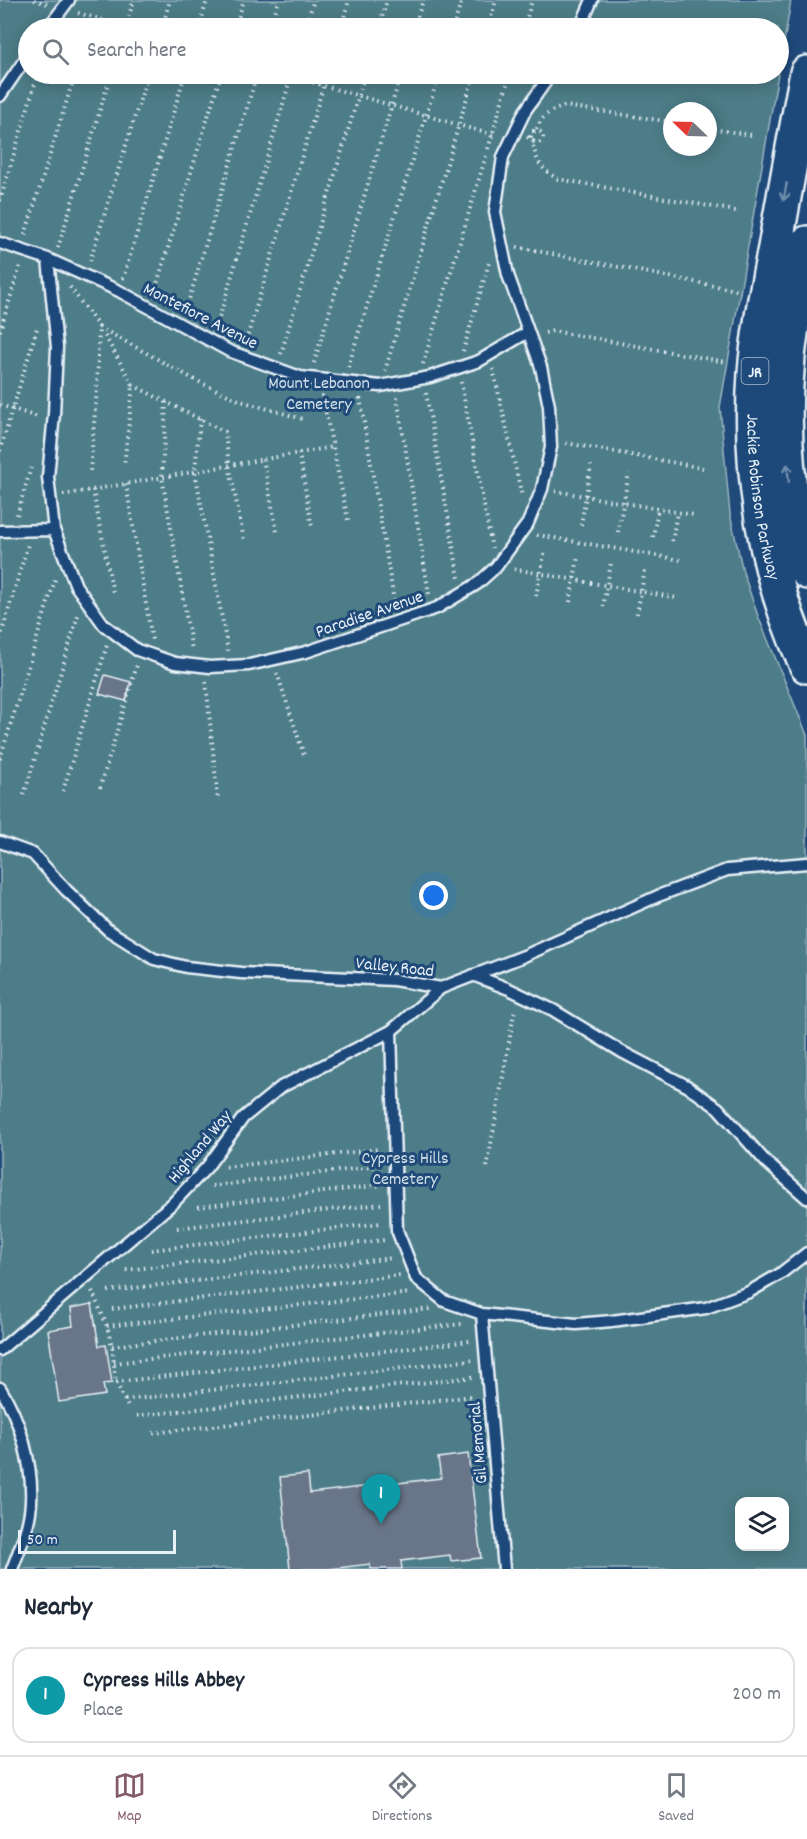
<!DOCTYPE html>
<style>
:root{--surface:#fff;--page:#f2f2f3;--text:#1f2937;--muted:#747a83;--line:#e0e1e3;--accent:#845c67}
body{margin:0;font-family:Dekko,sans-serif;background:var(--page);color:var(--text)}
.controls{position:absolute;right:18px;bottom:18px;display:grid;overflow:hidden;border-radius:12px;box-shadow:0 3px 15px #0003}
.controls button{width:54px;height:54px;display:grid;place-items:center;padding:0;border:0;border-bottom:2px solid var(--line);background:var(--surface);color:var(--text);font:30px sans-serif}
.compass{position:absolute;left:663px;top:102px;width:54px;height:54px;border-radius:50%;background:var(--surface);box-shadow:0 3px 15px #0003;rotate:293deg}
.scale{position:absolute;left:18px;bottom:15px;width:158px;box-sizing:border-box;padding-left:6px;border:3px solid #e8f1f8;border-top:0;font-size:16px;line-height:21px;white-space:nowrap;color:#e8f1f8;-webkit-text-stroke:4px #1f4a7a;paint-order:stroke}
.you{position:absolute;left:434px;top:896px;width:21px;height:21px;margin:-15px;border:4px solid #fff;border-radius:50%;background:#1a73e8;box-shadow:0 0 0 9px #1a73e833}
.badge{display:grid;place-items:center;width:39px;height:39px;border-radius:50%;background:var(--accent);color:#fff;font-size:20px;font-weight:700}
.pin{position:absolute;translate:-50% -50px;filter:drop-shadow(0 2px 3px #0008)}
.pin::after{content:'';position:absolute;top:32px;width:21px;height:18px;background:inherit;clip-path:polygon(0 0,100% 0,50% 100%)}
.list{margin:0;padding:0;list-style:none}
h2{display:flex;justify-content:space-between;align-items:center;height:78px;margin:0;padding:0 24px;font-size:26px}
h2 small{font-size:20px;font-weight:400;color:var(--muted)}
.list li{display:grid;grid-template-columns:39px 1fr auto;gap:18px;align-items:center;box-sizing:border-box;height:96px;margin:0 12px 12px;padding:0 12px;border:2px solid var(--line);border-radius:18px}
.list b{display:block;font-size:22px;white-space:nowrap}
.list p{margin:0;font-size:20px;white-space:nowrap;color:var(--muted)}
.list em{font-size:20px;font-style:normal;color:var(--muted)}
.icon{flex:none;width:33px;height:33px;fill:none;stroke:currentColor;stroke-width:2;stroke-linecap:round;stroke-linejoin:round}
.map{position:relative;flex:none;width:807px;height:1569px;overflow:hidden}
.search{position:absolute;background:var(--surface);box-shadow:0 3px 15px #0003;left:18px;right:18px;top:18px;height:66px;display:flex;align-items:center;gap:15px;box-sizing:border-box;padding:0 21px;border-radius:33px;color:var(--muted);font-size:22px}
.sheet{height:186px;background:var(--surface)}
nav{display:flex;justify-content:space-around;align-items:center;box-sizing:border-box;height:84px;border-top:2px solid var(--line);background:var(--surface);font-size:16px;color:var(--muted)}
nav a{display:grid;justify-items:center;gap:3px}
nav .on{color:var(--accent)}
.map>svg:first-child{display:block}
</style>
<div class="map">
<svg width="807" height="1569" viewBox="0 0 807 1569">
<rect width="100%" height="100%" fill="#1f4a7a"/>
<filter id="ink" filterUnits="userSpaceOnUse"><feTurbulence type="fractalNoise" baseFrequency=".0167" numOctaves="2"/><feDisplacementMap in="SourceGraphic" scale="12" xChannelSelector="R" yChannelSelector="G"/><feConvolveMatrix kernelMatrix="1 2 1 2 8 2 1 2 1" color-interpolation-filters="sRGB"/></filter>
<g filter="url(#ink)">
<path fill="#4d7d88" stroke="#9ab7c0" stroke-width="1.5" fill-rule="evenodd" d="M0 0H791L779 73 778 28H28V74H778L720 407 730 514 743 572 758 616 807 735V1569H0ZM672 111H708V147H672ZM740 1502H784V1546H740Z"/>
<path fill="#697588" stroke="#e8f1f8" stroke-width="1.5" d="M105 675 131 682 126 701 99 694Z
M92 1304 99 1346 106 1345 112 1383 103 1384 105 1395 59 1402 48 1330 73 1326 71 1308Z
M468 1454 481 1558 451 1561 450 1555 401 1561 402 1569H370V1564L329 1569H290L280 1477 308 1474 310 1493 441 1478 438 1458Z"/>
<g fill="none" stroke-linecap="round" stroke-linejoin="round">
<g stroke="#e8f1f8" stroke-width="15">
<path id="service" d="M48 28 69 0
M580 28 592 0
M0 96 28 55
M0 243 48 259 119 291 229 351 300 377 380 386 430 377 479 361 528 332
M48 259 57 347 54 414 48 477 54 530 76 586 104 625 137 650 175 663 210 667 249 665 306 652 437 608 477 584 496 567 528 523 542 489 551 447 549 406 541 367 508 275 495 212 503 157 525 111 551 74
M0 531 54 530
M0 842 33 854 66 890 108 930 154 959 186 967 241 973 394 980 441 988 524 956 658 896 727 870 807 863
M473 975 509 989 553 1010 622 1052 687 1086 718 1108 766 1162 807 1198
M391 1031 397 1230 416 1278 444 1301 482 1314 576 1324 612 1321 706 1308 749 1292 780 1274 807 1253
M482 1314 504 1569
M0 1350 173 1203 207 1167 243 1118 281 1087 391 1031 441 988
M0 1388C20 1419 33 1464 31 1502 30 1525 20 1548 12 1569"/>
</g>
<g stroke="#e8f1f8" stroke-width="38">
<g id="motorway">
<path id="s1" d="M807 73C796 131 785 189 775 248 767 289 758 331 755 373 748 473 765 575 807 666"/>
<path d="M807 243C800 281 792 319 788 357 781 430 787 501 807 572"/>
</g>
</g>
<path stroke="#e8f1f8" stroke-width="4" stroke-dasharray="1.5 4.5" stroke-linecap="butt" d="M34 0 48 4
M78 13 132 28
M125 28 134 0
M162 28 170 0
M199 28 207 0
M235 28 244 0
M270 28 279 0
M305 28 314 0
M341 28 349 0
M379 28 387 0
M414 28 423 0
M453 28 462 0
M488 28 496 0
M524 28 532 0
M284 74 493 135
M708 128 751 135
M531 137a6 6 0 1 1 12 0a6 6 0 1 1-12 0Z
M532 131H536C542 115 549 111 565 106L672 122
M527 137 533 141C536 162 540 168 558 179L736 211
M488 149 510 74
M0 201 38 74
M25 235 72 84
M517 247 741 291
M58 248 111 74
M90 261 148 74
M123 279 185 74
M70 287 99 327 97 388 90 472
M154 294 221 74
M186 310 257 74
M99 327 197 381 241 401 306 420
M216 329 292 74
M0 331 21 263
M545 333 553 331 726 362
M105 336 133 385 124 466
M246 341 327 74
M463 351 489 263
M281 354 365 74
M314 363 401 74
M423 364 486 156
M348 367 439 74
M493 369 522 496
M385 371 474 74
M461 382 492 548
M133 385 225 432 229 465 244 540
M426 393 459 578
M322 395 348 520
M397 397 429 594
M360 398 395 607
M166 402 162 477 192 650
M0 405 38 417
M200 419 195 471 228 651
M566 443 703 468
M0 451 38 325
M299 453 312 528
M263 459 277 532
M126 484 152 640
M93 490 113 593
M555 491 694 515
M63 495 333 447
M17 515 31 468
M581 525 591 465
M618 532 629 473
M537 535 681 560
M653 537 658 509
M672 541 677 513
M514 569 677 598
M536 596 545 549
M570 602 578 557
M603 607 611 563
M637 614 645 570
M0 639 28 544
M277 673 304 755
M206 682 218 800
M0 759 56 576
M100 788 137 665
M63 791 107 645
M24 795 78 615
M226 1167 380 1149
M487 1167 515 1008
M212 1186 380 1166
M198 1207 382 1185
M177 1228 381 1204
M151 1250 382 1223
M126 1270 385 1240
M92 1291 107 1326 112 1346 116 1382 128 1407
M108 1291 393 1258
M112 1309 400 1275
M107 1326 410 1293
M112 1346 430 1309
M114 1363 462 1324
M116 1382 470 1341
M125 1400 472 1360
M137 1416 473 1377
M153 1433 474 1396"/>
<use href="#service" stroke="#1f4a7a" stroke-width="10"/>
<use href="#motorway" stroke="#1f4a7a" stroke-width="33"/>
</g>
<defs><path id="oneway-shaft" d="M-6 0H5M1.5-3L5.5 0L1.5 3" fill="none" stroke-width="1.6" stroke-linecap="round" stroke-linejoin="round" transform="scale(1.5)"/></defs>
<g stroke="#6f8dac">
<use href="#oneway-shaft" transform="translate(785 192) rotate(101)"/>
<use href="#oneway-shaft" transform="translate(788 473) rotate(-95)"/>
</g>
</g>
<g text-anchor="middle" stroke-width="6" stroke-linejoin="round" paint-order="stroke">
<rect fill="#1f4a7a" stroke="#acbfd2" stroke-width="1.5" x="741.5" y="358" width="27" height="26" rx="4.5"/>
<g font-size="16" font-weight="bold" fill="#e8f1f8">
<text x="755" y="377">JR</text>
</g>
<g font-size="18" fill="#e8f1f8" stroke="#1f4a7a">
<text transform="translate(201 315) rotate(27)" y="6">Montefiore Avenue</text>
<text dy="6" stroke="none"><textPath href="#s1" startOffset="429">Jackie Robinson Parkway</textPath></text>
<text transform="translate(369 613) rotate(-19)" y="6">Paradise Avenue</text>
<text transform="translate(395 966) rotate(6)" y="6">Valley Road</text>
<text transform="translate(199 1146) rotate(-50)" y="6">Highland Way</text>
<text transform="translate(477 1443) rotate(-95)" y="6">Gil Memorial</text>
</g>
<g font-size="18" fill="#d1e0e7" stroke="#1f4a7a">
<text x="319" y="388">Mount Lebanon<tspan x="319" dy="21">Cemetery</tspan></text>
<text x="405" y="1163">Cypress Hills<tspan x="405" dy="21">Cemetery</tspan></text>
</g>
</g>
</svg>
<div class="controls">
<button><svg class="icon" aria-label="layers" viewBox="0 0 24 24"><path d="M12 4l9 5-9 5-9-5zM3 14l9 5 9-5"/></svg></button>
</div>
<svg class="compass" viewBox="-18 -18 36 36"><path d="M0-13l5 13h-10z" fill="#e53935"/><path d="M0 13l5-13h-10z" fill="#747a83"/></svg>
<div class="scale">50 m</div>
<div class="you"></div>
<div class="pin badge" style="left:381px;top:1524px;background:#0f9aa8">1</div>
<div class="search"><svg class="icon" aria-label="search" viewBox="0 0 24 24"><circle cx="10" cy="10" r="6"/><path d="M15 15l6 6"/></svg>Search here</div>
</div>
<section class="sheet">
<h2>Nearby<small></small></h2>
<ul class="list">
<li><span class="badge" style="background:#0f9aa8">1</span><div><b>Cypress Hills Abbey</b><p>Place</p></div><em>200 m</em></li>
</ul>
</section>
<nav>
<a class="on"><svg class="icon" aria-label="map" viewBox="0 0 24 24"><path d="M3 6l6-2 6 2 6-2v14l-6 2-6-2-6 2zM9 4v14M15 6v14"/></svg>Map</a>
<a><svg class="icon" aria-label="directions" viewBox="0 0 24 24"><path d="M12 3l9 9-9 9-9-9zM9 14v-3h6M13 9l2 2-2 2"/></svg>Directions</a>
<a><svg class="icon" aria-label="saved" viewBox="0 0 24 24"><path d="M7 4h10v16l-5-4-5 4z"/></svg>Saved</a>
</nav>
